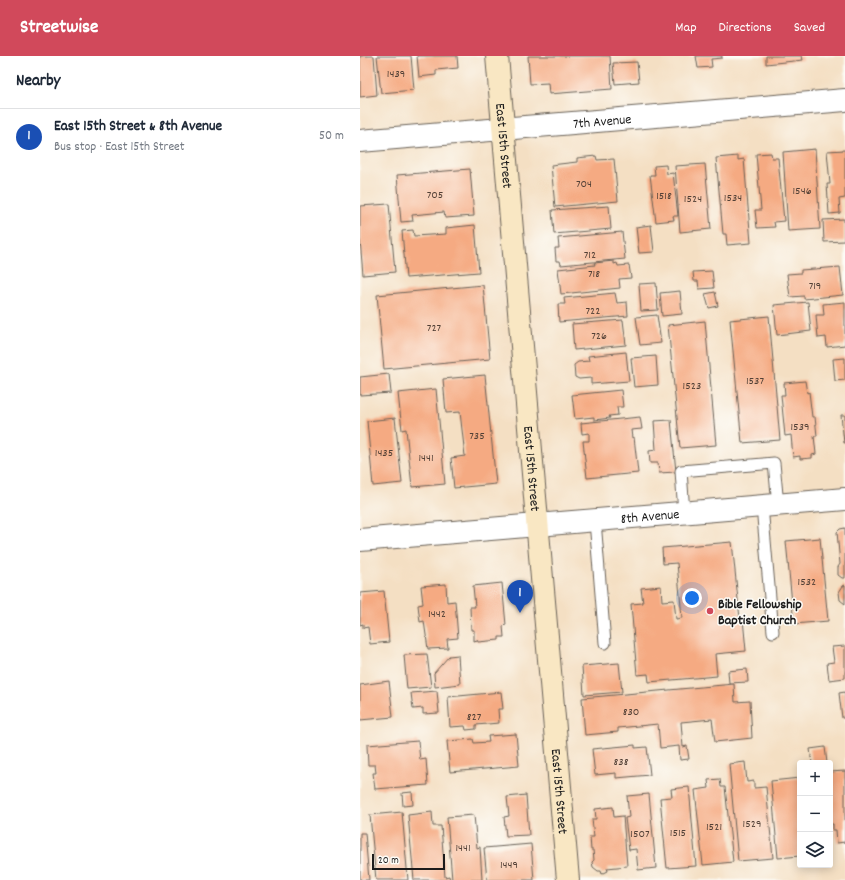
<!DOCTYPE html>
<meta charset="utf-8">
<style>
:root{--surface:#fff;--page:#f2f2f3;--text:#1f2937;--muted:#747a83;--line:#e0e1e3;--accent:#d1495b}
body{margin:0;font-family:Dekko,sans-serif;background:var(--page);color:var(--text)}
.controls{position:absolute;right:12px;bottom:12px;display:grid;overflow:hidden;border-radius:4px;box-shadow:0 2px 10px #0003}
.controls button{width:36px;height:36px;display:grid;place-items:center;padding:0;border:0;border-bottom:1px solid var(--line);background:var(--surface);color:var(--text);font:20px sans-serif}
.scale{position:absolute;left:12px;bottom:10px;width:73px;box-sizing:border-box;padding-left:4px;border:2px solid #1c1c1c;border-top:0;font-size:11px;line-height:14px;white-space:nowrap;color:#1c1c1c;-webkit-text-stroke:3px #fdfcf7;paint-order:stroke}
.you{position:absolute;left:332px;top:542px;width:14px;height:14px;margin:-10px;border:3px solid #fff;border-radius:50%;background:#1a73e8;box-shadow:0 0 0 6px #1a73e833}
.badge{display:grid;place-items:center;width:26px;height:26px;border-radius:50%;background:var(--accent);color:#fff;font-size:13px;font-weight:700}
.pin{position:absolute;translate:-50% -33px;filter:drop-shadow(0 1px 2px #0008)}
.pin::after{content:'';position:absolute;top:21px;width:14px;height:12px;background:inherit;clip-path:polygon(0 0,100% 0,50% 100%)}
.list{margin:0;padding:0;list-style:none}
h2{display:flex;justify-content:space-between;align-items:center;height:52px;margin:0;padding:0 16px;font-size:17px}
h2 small{font-size:13px;font-weight:400;color:var(--muted)}
.list li{display:grid;grid-template-columns:26px 1fr auto;gap:12px;align-items:center;box-sizing:border-box;height:56px;padding:0 16px;border-top:1px solid var(--line)}
.list b{display:block;font-size:15px;white-space:nowrap}
.list p{margin:0;font-size:13px;white-space:nowrap;color:var(--muted)}
.list em{font-size:13px;font-style:normal;color:var(--muted)}
.icon{flex:none;width:22px;height:22px;fill:none;stroke:currentColor;stroke-width:2;stroke-linecap:round;stroke-linejoin:round}
.map{position:relative;flex:none;width:485px;height:824px;overflow:hidden}
header{display:flex;align-items:center;gap:24px;box-sizing:border-box;height:56px;padding:0 20px;background:var(--accent);color:#fff}
header strong{font-size:19px}
nav{display:flex;gap:22px;margin-inline-start:auto;font-size:14px}
main{display:flex}
aside{flex:1;background:var(--surface)}
.map>svg:first-child{display:block}
</style>
<header>
<strong>Streetwise</strong>
<nav><a>Map</a><a>Directions</a><a>Saved</a></nav>
</header>
<main>
<aside>
<h2>Nearby<small></small></h2>
<ul class="list">
<li><span class="badge" style="background:#1a4fb4">1</span><div><b>East 15th Street &amp; 8th Avenue</b><p>Bus stop · East 15th Street</p></div><em>50 m</em></li>
</ul>
</aside>
<div class="map">
<svg width="485" height="824" viewBox="0 0 485 824">
<rect width="100%" height="100%" fill="#fdfcf7"/>
<filter id="ink" filterUnits="userSpaceOnUse"><feTurbulence type="fractalNoise" baseFrequency=".025" numOctaves="2"/><feDisplacementMap in="SourceGraphic" scale="8" xChannelSelector="R" yChannelSelector="G"/><feConvolveMatrix kernelMatrix="1 2 1 2 8 2 1 2 1" color-interpolation-filters="sRGB"/></filter>
<filter id="wash" filterUnits="userSpaceOnUse"><feTurbulence type="fractalNoise" baseFrequency=".012" numOctaves="4" result="noise"/><feDisplacementMap in="SourceGraphic" scale="16" xChannelSelector="R" yChannelSelector="G"/><feGaussianBlur stdDeviation="0.9" result="paint"/><feColorMatrix in="noise" values="0 0 0 0 0 0 0 0 0 0 0 0 0 0 0 0 0 1.4 0 .05"/><feComposite in="paint" operator="in"/></filter>
<g filter="url(#wash)">
<rect width="100%" height="100%" fill="#f4dfc3"/>
<g id="blocks">
<path fill="#f5aa82" d="M0 0H14L17 39 0 41Z
M17 0H51L54 34 21 37Z
M57 0H97L98 12 76 14V19L59 21Z
M168 0H250L252 33 189 38 188 27 170 28Z
M336 0H362V2L351 3 352 11 338 12Z
M406 0H442L443 4 406 8Z
M277 6 279 26 255 28 253 7Z
M455 93 460 173 428 175 423 96Z
M485 94V142L479 143 480 157 469 158 467 128H470L467 95Z
M411 97 412 102H418L424 165 414 166 415 171 397 172 395 154H401L396 98Z
M236 100 237 104 254 103 258 145 195 151 191 109 217 106V102Z
M378 100V104L384 103 391 187 367 189 366 178H363L356 102Z
M345 108 351 173 320 176 315 110Z
M306 109 307 118 313 117 318 160H313L314 164 296 166 290 119H295L294 110Z
M110 113 114 160 85 162 84 156 52 159 53 165 41 166 37 119Z
M29 148 35 216 3 219 0 183V150Z
M249 150 251 173 194 178 192 154Z
M484 163V185L464 186 463 164Z
M115 169 119 216 46 222 42 175 53 174 54 180 86 178V172Z
M291 169 294 196 279 197 276 171Z
M262 176 265 203 201 209 200 205H196L195 192H199L198 182Z
M254 205V208L257 207 258 210 269 209 271 222 259 223 260 232 201 238 198 213 235 209 234 207Z
M480 211 483 239 444 243V240L430 241 427 218 441 217V214Z
M352 215 354 232 339 233 338 225H334L333 216Z
M296 227 298 254 281 255 279 228Z
M123 229 130 303 24 313 17 239Z
M320 235 322 258 302 260 300 237Z
M355 236 358 250 349 252 345 238Z
M255 237 257 247 267 246 268 260 199 266 198 248H205L204 242Z
M448 246 451 275 417 279 414 249Z
M485 246V289L467 291 466 281 458 282 456 259H464L463 248Z
M297 259 301 287 280 289 276 261Z
M409 260 420 384 382 387 370 264Z
M263 264 266 289 214 294 212 268Z
M345 265 356 389 320 392 308 269Z
M266 296 269 325 231 328V322L219 323 215 321 214 309 218 306 229 305 228 300Z
M296 300 298 329 274 331 271 302Z
M485 302V324L475 325 473 303Z
M29 318 31 337 0 339V321Z
M125 319 136 428 94 432 91 402 105 400 100 356 86 357 83 323Z
M445 325 447 337 449 336 452 361H455L457 380H454L456 398 452 399V402L440 403V400L433 401 431 379 425 380 421 339H425L424 327Z
M76 333 85 428 52 431 46 373 42 374 38 337Z
M261 334 263 351H257L258 359 249 360 250 362 234 364V361L215 363 212 339Z
M481 359H485V387H484Z
M280 361 282 373 271 374 272 382 274 381 278 417 227 422 223 385H229V377L222 378 221 367Z
M35 362 42 427 13 430 7 365Z
M311 364 316 416 299 417 298 407H290L289 395 296 394 294 365Z
M485 472V522H482L478 519V511L480 508 477 476 480 473Z
M460 482 468 565 434 568 426 485Z
M372 486 380 563H383L386 595 355 598 357 620 289 626 288 618 277 619 271 548 283 547 281 532 301 530 302 545 314 544 316 563 322 562 317 507 303 508 302 492Z
M142 527 146 569 143 570 144 581H139V584L118 586 117 584 114 585V574H111L110 551H115L113 530Z
M86 528 87 546 95 545 98 582 87 583 88 592 68 593 64 565 60 566 58 549 63 548 61 530Z
M485 529V548L480 544 479 536 483 530Z
M24 535 29 586 10 588 8 571 3 572V568L0 569V537Z
M485 590V622L469 624 467 607 474 606 472 591Z
M67 598 71 631 47 633 44 599Z
M98 599 100 628 75 631 74 617 89 600Z
M259 607 262 636 224 639 222 610Z
M387 613 388 626 369 627 368 615Z
M29 625 33 661 0 664V629Z
M374 628 375 646 390 645 392 682 355 686 352 663 321 666 323 691 327 690 329 703 320 704 319 690 300 692 298 668 258 672V676L225 679 222 642Z
M77 635 79 657 63 658V652L53 653 51 637Z
M141 636 143 653H138L139 667 116 669V673L106 674 105 670 90 671 88 641Z
M485 636V662H482L479 637Z
M156 678 159 710 90 716 87 685 113 683 114 687 129 686 128 680Z
M58 685 60 704 66 703 68 729 15 733 13 717H16L15 709H8L7 689Z
M275 689V692L287 691 290 719 256 722V717L235 719 232 693Z
M465 691 467 707H452L450 693Z
M385 706 387 726 394 725V732L406 731 413 802 378 805 369 708Z
M485 715V786L477 787 476 774H473V768H470V716Z
M440 722V800L418 802 411 725Z
M360 723 361 731H365L373 806 343 809 335 734 349 732 348 724Z
M329 731 336 810 307 812 300 742 312 741 311 733Z
M52 736 53 749 43 750 42 737Z
M289 738 296 812 278 814 276 793 269 794 265 762 269 761 267 740Z
M166 739 169 779 146 780 144 761 149 760 147 741Z
M253 751 254 761 263 760 267 810 247 812 248 815 242 818 241 815H238L233 811 232 806 234 804 233 794H231L230 781H234L232 763H236L235 753Z
M42 756 48 824H16L10 759Z
M72 756 73 770H81L85 821 89 820 90 824H54L48 759Z
M114 759 117 792 120 791 122 824H92L87 761Z
M0 777H5L9 824H0Z
M171 788 174 824H127L124 792Z"/>
</g>
</g>
<g filter="url(#ink)">
<use href="#blocks" fill-opacity="0" stroke="#686056" stroke-width="1"/>
<g fill="none" stroke-linecap="round" stroke-linejoin="round">
<g stroke="#686056" stroke-width="13">
<path id="service" d="M402 450 413 576
M324 457 321 415 414 407 418 449
M235 465 245 587"/>
</g>
<g stroke="#686056" stroke-width="24">
<g id="minor">
<path id="s1" d="M0 85 485 44"/>
<path id="s2" d="M0 484 485 443"/>
</g>
</g>
<g stroke="#686056" stroke-width="24">
<g id="secondary">
<path id="s3" d="M137 0 208 824"/>
</g>
</g>
<use href="#service" stroke="#fff" stroke-width="11"/>
<use href="#minor" stroke="#fff" stroke-width="22"/>
<use href="#secondary" stroke="#f9e7c3" stroke-width="22"/>
</g>
</g>
<circle fill="#d1495b" stroke="#fdfcf7" stroke-width="1.5" cx="350" cy="555" r="4"/>
<g text-anchor="middle" stroke-width="3" stroke-linejoin="round" paint-order="stroke">
<g font-size="12" fill="#524036">
<text x="36" y="21">1439</text>
<text x="224" y="131">704</text>
<text x="442" y="138">1546</text>
<text x="75" y="142">705</text>
<text x="304" y="143">1518</text>
<text x="373" y="145">1534</text>
<text x="333" y="146">1524</text>
<text x="230" y="202">712</text>
<text x="234" y="221">718</text>
<text x="455" y="233">719</text>
<text x="233" y="258">722</text>
<text x="74" y="275">727</text>
<text x="239" y="283">726</text>
<text x="395" y="328">1537</text>
<text x="332" y="333">1523</text>
<text x="440" y="374">1539</text>
<text x="117" y="383">735</text>
<text x="24" y="400">1435</text>
<text x="66" y="405">1441</text>
<text x="447" y="529">1532</text>
<text x="77" y="561">1442</text>
<text x="271" y="659">830</text>
<text x="114" y="664">827</text>
<text x="261" y="709">838</text>
<text x="392" y="771">1529</text>
<text x="354" y="774">1521</text>
<text x="318" y="780">1515</text>
<text x="280" y="781">1507</text>
<text x="103" y="795">1441</text>
<text x="149" y="812">1449</text>
</g>
<g font-size="14" fill="#1c1c1c" stroke="#fdfcf7">
<text dy="5" stroke="none"><textPath href="#s1" startOffset="243">7th Avenue</textPath></text>
<text dy="5" stroke="none"><textPath href="#s3" startOffset="90">East 15th Street</textPath></text>
<text dy="5" stroke="none"><textPath href="#s3" startOffset="414">East 15th Street</textPath></text>
<text dy="5" stroke="none"><textPath href="#s2" startOffset="291">8th Avenue</textPath></text>
<text dy="5" stroke="none"><textPath href="#s3" startOffset="738">East 15th Street</textPath></text>
</g>
<g font-size="14" font-weight="bold" fill="#1c1c1c" stroke="#fdfcf7" text-anchor="start">
<text x="358" y="552">Bible Fellowship<tspan x="358" dy="16">Baptist Church</tspan></text>
</g>
</g>
</svg>
<div class="controls">
<button>+</button>
<button>−</button>
<button><svg class="icon" aria-label="layers" viewBox="0 0 24 24"><path d="M12 4l9 5-9 5-9-5zM3 14l9 5 9-5"/></svg></button>
</div>
<div class="scale">20 m</div>
<div class="you"></div>
<div class="pin badge" style="left:160px;top:557px;background:#1a4fb4">1</div>
</div>
</main>
